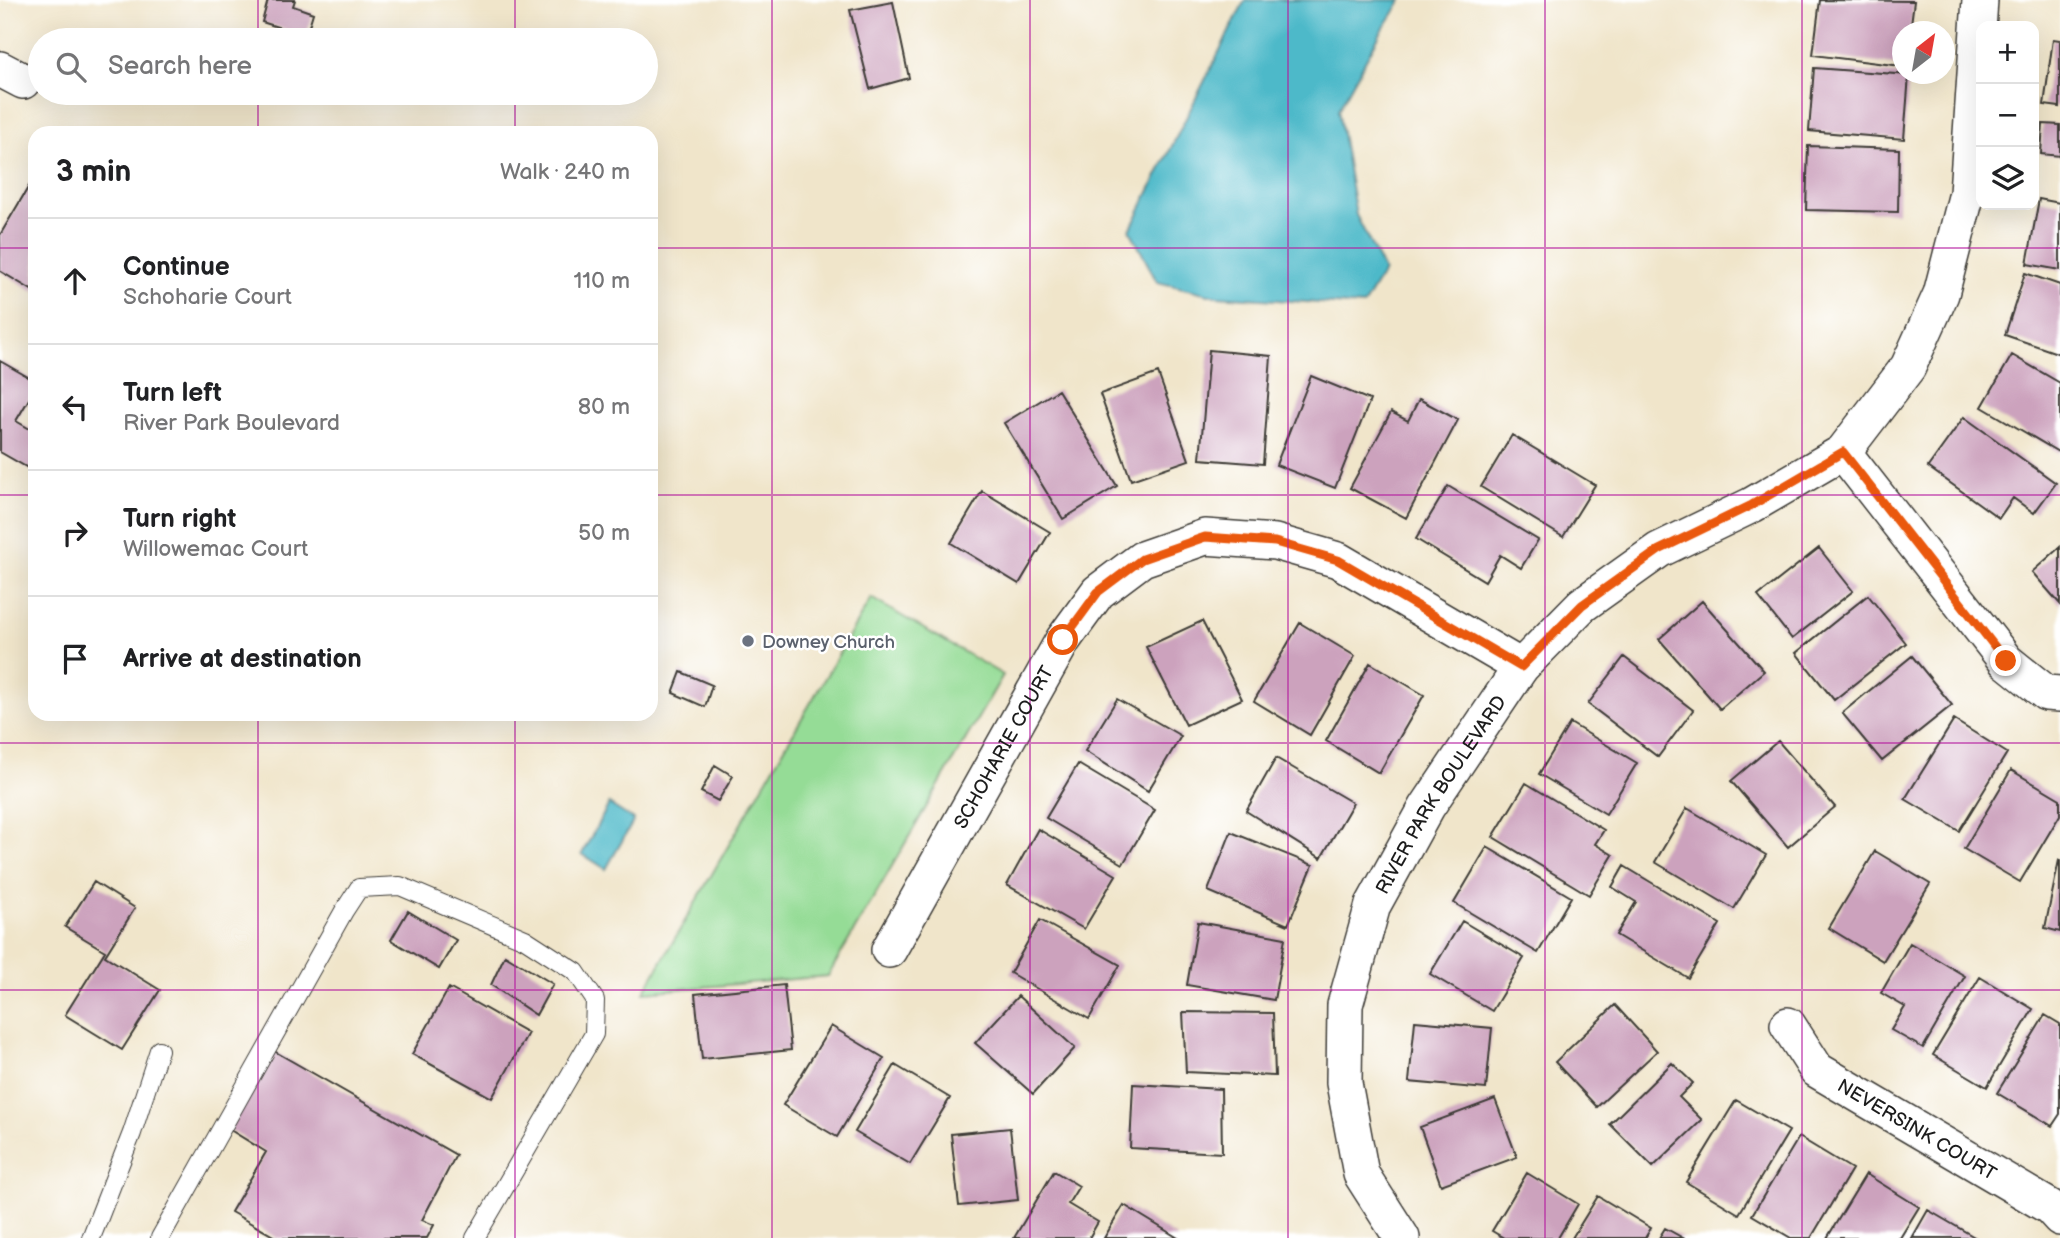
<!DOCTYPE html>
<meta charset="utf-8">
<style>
:root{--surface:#fff;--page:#f2f2f2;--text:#202124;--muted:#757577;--line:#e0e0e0}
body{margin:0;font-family:"Balsamiq Sans",sans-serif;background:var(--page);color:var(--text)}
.controls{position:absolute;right:21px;top:21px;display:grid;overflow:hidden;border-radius:14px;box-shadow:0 7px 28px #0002}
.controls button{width:63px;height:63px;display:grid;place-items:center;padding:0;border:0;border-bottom:2px solid var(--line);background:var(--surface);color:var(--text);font:35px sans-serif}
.compass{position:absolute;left:1892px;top:21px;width:63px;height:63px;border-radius:50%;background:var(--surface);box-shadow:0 7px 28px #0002;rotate:31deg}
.stop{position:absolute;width:21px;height:21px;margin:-16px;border:5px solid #ea580c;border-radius:50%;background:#fff}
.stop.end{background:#ea580c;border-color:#fff;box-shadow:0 2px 7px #0008}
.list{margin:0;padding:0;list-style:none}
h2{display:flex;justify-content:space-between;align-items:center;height:91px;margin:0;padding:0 28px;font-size:30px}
h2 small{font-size:23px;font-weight:400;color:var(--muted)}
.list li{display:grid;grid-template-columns:46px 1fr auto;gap:21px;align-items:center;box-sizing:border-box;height:126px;padding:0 28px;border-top:2px solid var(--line)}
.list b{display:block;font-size:26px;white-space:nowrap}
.list p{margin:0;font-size:23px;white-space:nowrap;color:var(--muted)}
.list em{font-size:23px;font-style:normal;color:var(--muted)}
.icon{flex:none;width:38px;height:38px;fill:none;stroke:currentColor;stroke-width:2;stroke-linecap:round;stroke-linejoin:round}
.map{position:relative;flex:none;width:2060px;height:1238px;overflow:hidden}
.search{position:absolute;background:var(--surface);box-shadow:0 7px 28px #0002;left:28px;top:28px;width:630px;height:77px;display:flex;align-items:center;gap:18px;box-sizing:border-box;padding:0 24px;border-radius:38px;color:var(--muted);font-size:26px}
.panel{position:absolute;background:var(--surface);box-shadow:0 7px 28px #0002;left:28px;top:126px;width:630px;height:595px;border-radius:21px}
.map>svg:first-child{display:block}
</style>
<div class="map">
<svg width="2060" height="1238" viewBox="0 0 2060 1238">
<rect width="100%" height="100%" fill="#fff"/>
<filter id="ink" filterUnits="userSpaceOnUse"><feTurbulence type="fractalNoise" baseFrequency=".0143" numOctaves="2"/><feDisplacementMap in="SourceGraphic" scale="14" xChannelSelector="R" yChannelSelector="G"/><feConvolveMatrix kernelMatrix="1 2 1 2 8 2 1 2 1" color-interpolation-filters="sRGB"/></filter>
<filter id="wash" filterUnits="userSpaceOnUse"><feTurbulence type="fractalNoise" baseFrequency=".00686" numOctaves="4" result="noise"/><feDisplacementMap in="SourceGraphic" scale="28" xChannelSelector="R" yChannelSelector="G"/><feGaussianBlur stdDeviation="1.57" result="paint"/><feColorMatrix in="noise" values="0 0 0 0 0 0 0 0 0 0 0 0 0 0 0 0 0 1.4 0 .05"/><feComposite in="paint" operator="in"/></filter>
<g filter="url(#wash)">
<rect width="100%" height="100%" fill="#f0e5ca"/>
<path fill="#95dc96" stroke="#587c59" stroke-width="2" d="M871 598 1003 675 828 976 644 992Z"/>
<path fill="#4db9c9" stroke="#346a72" stroke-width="2" d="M1245 0H1402L1380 34 1338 110 1356 215 1384 271 1363 306 1217 296 1157 282 1130 230Z
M609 804 634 820 606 869 582 854Z"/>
<g id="blocks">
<path fill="#cca2bd" d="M268 0H295L293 6 313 13 306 36 262 22Z
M1820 0 1914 1 1910 32H1902V66L1813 55Z
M893 2 909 78 870 89 850 10Z
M2053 39 2060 40V107L2044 105Z
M1814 68 1909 75 1904 139 1809 131Z
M2043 124 2060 125V156L2041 154Z
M1808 146 1899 149 1898 212 1806 210Z
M35 176V292L0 271V235Z
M2039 199 2060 203V270L2027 264Z
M2025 273 2060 285V354L2005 335Z
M1209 350 1271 356 1263 464 1200 459Z
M2012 355 2060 383V453L1982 407Z
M0 361 35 381V389L16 421 35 432V472L0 452Z
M1158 373 1189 460 1131 480 1100 394Z
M1311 376 1370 400 1335 488 1276 465Z
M1058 390 1117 486 1063 519 1004 423Z
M1419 399 1458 420 1406 518 1350 488 1391 412 1408 421Z
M1964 417 2056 483 2034 513 2013 498 1999 518 1928 467Z
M1512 435 1595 485 1563 537 1481 487Z
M1448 486 1538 540 1521 568 1500 555 1485 581 1416 539Z
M982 491 1050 532 1019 584 951 543Z
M2060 547V604L2032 572Z
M1819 548 1853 591 1792 639 1758 596Z
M1868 595 1906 643 1834 700 1796 653Z
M1702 601 1764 671 1720 709 1659 639Z
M1202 621 1242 699 1186 725 1146 647Z
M1300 623 1355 656 1310 735 1254 701Z
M1912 656 1952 705 1882 761 1842 713Z
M1624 657 1693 710 1658 757 1588 704Z
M1370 663 1424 695 1379 773 1326 741Z
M681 672 712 685 705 707 673 693Z
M1117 699 1181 736 1148 791 1085 751Z
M1954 720 2007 753 1959 831 1905 799Z
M1570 723 1637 763 1606 814 1539 774Z
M1778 741 1835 807 1788 847 1731 781Z
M1276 758 1353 803 1321 858 1246 811Z
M1078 764 1155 810 1123 864 1046 818Z
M715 765 733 776 718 801 701 792Z
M2011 770 2060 799V815L2020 882 1964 849Z
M1526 783 1604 830 1595 844 1613 855 1589 895 1493 837Z
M1687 808 1766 855 1734 909 1655 862Z
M1038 829 1116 875 1084 929 1007 885Z
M1231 832 1313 865 1288 925 1208 891Z
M1487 847 1571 897 1538 953 1454 903Z
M1875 851 1930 884 1883 961 1829 928Z
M2059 860 2060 861V932L2045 928Z
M1624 866 1720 924 1688 978 1616 935 1636 902 1612 887Z
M94 882 135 908 105 956 160 990 122 1050 65 1015 105 951 65 927Z
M408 911 456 940 439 969 391 940Z
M1040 920 1120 965 1089 1019 1010 973Z
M1462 921 1524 958 1492 1011 1430 974Z
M1198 922 1285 938 1274 1000 1187 985Z
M1910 943 1965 976 1923 1048 1891 1030 1905 1007 1881 993Z
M505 955 553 984 536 1015 491 985Z
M1980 977 2033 1009 1987 1087 1933 1055Z
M784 985 791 1050 702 1059 695 994Z
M449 988 528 1033 492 1098 412 1054Z
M1018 996 1075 1048 1033 1094 975 1043Z
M1615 1005 1657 1051 1597 1107 1555 1062Z
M1183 1012 1273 1013 1275 1076 1186 1072Z
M2045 1015 2060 1024V1114L2052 1126 1997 1093Z
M1415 1021 1492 1028 1486 1089 1409 1082Z
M831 1026 884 1058 837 1137 783 1105Z
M274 1051 456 1155 422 1220 434 1225 427 1238H277L231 1212 266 1152 227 1128Z
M1672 1063 1693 1083 1679 1097 1702 1120 1653 1167 1610 1124Z
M895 1065 950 1098 910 1164 855 1132Z
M1133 1084 1221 1089 1222 1153 1130 1148Z
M1495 1099 1517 1157 1441 1185 1420 1127Z
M1736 1100 1789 1131 1739 1214 1686 1182Z
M1010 1128 1018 1200 959 1206 951 1134Z
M1799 1137 1852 1169 1811 1238H1791L1752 1215Z
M1054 1171 1079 1186 1068 1204 1098 1222 1089 1238H1014Z
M1527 1173 1578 1204 1558 1238H1504L1492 1231Z
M1866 1174 1919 1207 1900 1238H1827Z
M1598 1196 1651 1228 1645 1238H1572Z
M1124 1205 1178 1238H1104Z
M1928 1210 1976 1238H1912Z
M1665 1228 1683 1238H1659Z"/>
</g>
</g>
<g filter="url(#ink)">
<use href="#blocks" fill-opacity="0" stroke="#3c3a36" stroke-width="2"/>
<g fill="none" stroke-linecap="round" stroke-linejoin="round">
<g stroke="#3c3a36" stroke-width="20">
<path id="service" d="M91 1238 132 1133 159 1050
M160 1238 344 911 359 888 400 886 525 939 576 972 595 1000 594 1034 475 1238"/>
</g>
<g stroke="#3c3a36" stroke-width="38">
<g id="minor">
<path d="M0 69 23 81"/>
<path d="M1843 452 2006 661 2046 693 2060 694"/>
<path id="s1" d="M889 950 1063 640 1098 592 1142 559 1205 537 1275 542 1338 560 1521 667"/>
<path id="s2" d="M1788 1025 1817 1070 2050 1207 2060 1218"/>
<path id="s3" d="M1402 1238 1361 1174 1344 1083 1345 1005 1373 905 1427 807 1521 667 1582 605 1659 550 1752 505 1843 452 1908 367 1941 294 1967 193 1980 0"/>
</g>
</g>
<use href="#service" stroke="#fff" stroke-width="18"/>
<use href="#minor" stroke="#fff" stroke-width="35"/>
</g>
</g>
<g fill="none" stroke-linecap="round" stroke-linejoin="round" filter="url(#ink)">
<path stroke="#ea580c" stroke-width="9" d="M1063 640 1098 592 1142 559 1205 537 1275 542 1338 560 1521 667 1582 605 1659 550 1752 505 1843 452 2006 661"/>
</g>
<path fill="none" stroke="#b5179e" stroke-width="2" stroke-opacity="0.55" d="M258 0V40M515 0V40M772 0V1238M1030 0V1238M1288 0V1238M1545 0V1238M1802 0V1238M258 93V133M515 93V133M0 248H35M651 248H2060M0 495H35M651 495H2060M258 714V1238M515 714V1238M0 743H2060M0 990H2060"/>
<circle fill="#6b7280" stroke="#fff" stroke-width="2.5" cx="748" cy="641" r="7"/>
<g text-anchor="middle" stroke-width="5" stroke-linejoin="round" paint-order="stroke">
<g font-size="19" fill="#5b616d" stroke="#fff" text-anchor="start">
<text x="762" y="648">Downey Church</text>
</g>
<g font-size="19" fill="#1c1c1c" stroke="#fff">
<text dy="7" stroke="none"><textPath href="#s1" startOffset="233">SCHOHARIE COURT</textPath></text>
<text dy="7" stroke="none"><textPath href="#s3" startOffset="480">RIVER PARK BOULEVARD</textPath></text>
<text dy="7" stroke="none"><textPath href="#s2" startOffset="170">NEVERSINK COURT</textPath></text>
</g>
</g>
</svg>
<div class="controls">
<button>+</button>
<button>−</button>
<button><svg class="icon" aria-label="layers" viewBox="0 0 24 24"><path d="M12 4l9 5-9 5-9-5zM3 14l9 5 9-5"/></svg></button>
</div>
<svg class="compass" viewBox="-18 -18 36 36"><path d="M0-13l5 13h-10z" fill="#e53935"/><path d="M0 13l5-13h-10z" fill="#757577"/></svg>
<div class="stop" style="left:1063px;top:640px"></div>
<div class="stop end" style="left:2006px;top:661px"></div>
<div class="search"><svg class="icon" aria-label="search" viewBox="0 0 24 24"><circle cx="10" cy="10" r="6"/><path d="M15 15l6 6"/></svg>Search here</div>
<section class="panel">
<h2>3 min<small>Walk · 240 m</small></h2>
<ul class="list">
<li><svg class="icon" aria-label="ahead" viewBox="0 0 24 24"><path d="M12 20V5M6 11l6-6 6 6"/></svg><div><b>Continue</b><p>Schoharie Court</p></div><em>110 m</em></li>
<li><svg class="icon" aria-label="left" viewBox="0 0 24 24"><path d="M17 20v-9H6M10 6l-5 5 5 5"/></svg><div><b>Turn left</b><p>River Park Boulevard</p></div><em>80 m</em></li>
<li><svg class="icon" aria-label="right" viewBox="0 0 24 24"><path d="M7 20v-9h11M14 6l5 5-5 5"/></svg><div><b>Turn right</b><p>Willowemac Court</p></div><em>50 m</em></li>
<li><svg class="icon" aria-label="arrive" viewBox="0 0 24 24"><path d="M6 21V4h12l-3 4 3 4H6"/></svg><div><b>Arrive at destination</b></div></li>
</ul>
</section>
</div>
